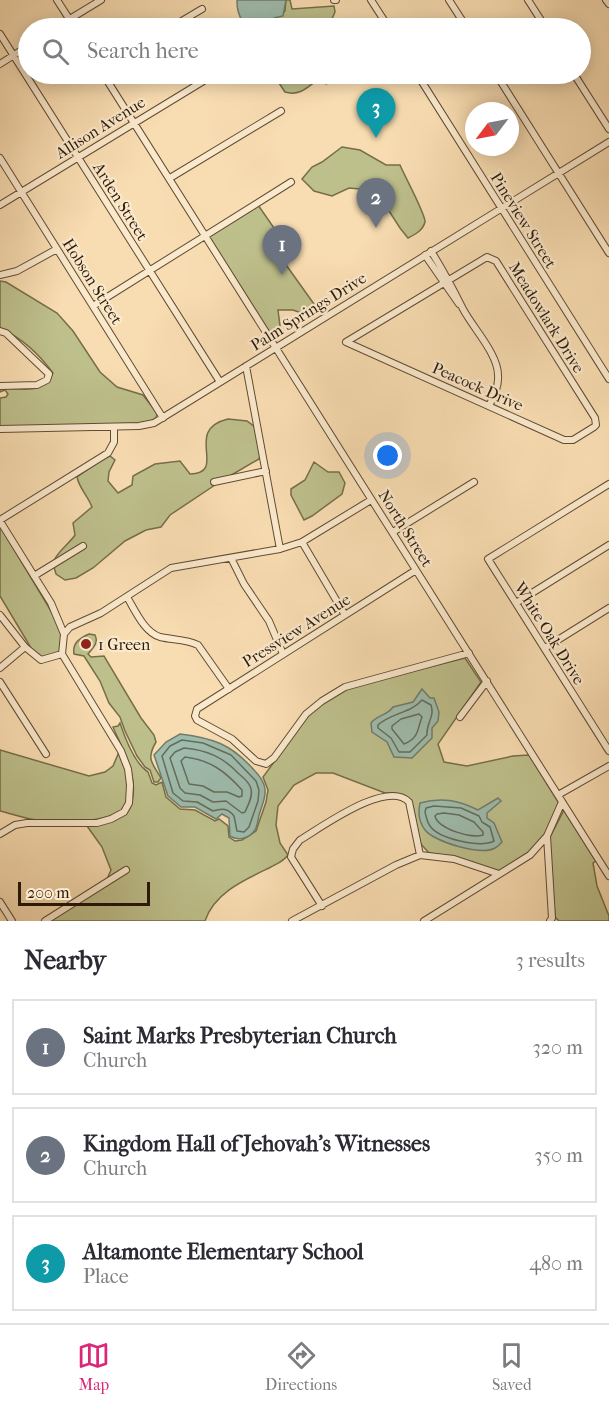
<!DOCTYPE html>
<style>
:root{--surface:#fff;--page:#f2f2f3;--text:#2b2b33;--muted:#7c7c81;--line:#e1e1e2;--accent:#db2777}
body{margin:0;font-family:"IM FELL French Canon",serif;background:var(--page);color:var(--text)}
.compass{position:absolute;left:465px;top:102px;width:54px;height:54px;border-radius:50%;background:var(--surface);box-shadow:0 3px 15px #0003;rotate:238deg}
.scale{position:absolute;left:18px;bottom:15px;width:132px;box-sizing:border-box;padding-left:6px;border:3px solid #2d1b08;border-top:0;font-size:16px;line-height:21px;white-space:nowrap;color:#2d1b08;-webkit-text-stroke:4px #fbe9cd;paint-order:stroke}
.you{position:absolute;left:388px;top:456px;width:21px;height:21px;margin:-15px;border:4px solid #fff;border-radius:50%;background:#1a73e8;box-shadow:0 0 0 9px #1a73e833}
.badge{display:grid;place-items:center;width:39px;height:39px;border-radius:50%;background:var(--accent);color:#fff;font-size:20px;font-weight:700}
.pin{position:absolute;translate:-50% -50px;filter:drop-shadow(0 2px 3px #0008)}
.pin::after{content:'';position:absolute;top:32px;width:21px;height:18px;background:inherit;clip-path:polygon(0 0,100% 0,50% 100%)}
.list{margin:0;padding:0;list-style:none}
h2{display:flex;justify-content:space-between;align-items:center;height:78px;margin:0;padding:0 24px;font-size:26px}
h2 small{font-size:20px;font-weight:400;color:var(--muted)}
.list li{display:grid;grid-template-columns:39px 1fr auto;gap:18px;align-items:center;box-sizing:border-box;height:96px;margin:0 12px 12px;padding:0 12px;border:2px solid var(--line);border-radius:0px}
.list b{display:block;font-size:22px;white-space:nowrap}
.list p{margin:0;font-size:20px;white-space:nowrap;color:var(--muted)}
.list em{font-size:20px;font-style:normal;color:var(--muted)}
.icon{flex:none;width:33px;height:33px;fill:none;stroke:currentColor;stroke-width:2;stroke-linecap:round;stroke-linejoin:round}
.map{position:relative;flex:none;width:609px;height:921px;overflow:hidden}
.search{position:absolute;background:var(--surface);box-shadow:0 3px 15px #0003;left:18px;right:18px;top:18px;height:66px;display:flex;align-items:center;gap:15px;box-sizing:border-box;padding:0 21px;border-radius:33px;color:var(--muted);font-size:22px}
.sheet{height:402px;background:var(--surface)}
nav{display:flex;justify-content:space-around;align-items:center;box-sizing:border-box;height:84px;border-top:2px solid var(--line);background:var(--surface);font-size:16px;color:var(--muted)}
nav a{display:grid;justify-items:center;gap:3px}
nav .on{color:var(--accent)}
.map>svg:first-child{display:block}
</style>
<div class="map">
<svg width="609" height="921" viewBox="0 0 609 921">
<rect width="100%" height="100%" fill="#f9ddb2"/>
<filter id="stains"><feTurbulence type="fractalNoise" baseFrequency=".00333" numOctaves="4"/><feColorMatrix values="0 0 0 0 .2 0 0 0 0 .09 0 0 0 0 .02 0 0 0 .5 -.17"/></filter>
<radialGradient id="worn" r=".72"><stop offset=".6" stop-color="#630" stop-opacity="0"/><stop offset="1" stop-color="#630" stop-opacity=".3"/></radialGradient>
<path fill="#bec08c" stroke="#766e4a" stroke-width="1.5" d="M286 0H290L292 9 334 6 335 12 328 28H267L274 19 285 11Z
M273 74H343L339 79 326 84 316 74V81C306 89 298 96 285 92Z
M342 147 360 150 386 165H400C404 175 426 215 425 222 423 230 416 234 408 238L400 228 371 183 360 189 349 188 332 196 314 191 302 179 312 167 322 162Z
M258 205 274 228 275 242 284 262 314 304V310L304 314 293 310H278L280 326 271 335 208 235Z
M0 281 6 282 57 313 73 331 100 372 117 387 143 395 157 413 156 419 145 423 0 427V398L6 397 8 394 5 390 0 392V388C23 388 40 396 53 373 38 353 23 339 0 328Z
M228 419 247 421 255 427 260 455 259 459 228 477 212 480V484L218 483 170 515 161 527 146 530 125 541 93 568 76 578 65 580 56 574 54 567 86 547 84 543 54 561C57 552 69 544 75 535L73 523 92 507C88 496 79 488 77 477L104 458 110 456 115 460 109 472 108 481 118 493 132 485 133 476 155 464 180 461 190 474C229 473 182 430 228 419Z
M314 462 328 472H339L345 483 342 494 312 516 304 520 291 495V489L305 480Z
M0 526 54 616 62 635 60 653 42 657 31 648 0 596Z
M89 634 95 635C99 643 93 648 88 654L91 657 104 656 141 718 154 735 156 742C146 759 152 763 161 778L158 782H154L150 770 145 767 137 756 125 731 120 717 109 703 100 681 84 656 74 654C72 643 80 638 89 634Z
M465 658 481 682 438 744 444 762 467 766 513 756 529 755 559 803 545 834 528 853 499 872 455 857 429 853 420 843 413 806 407 797 394 793H385L333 773H316L294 785 278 806 276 825 280 843 288 855C282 863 277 863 269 868 244 880 214 893 205 921H49L129 870 127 867 107 879 111 870 102 847 87 826 97 825 129 810C142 782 124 753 113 727L118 726 120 723C125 738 134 763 148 772L152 783 156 785 162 782 166 797 180 809 195 810 215 821 219 819 228 826 229 837 235 841 242 840 256 831 266 802 268 790 263 777 308 716 323 703 347 688Z
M0 750 89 776 105 772 113 766 119 752C125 767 132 785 127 802 121 824 55 824 36 820 24 818 12 814 0 811Z
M564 810 596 861 593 863 597 886 609 916V921H559L555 917 549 839Z"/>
<path fill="#9ebcad" stroke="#717c6b" stroke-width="1.5" d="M237 0H286L283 16 274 18 267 28C252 29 248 32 241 19 238 12 237 9 237 0Z
M422 689 430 698H434L439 712 438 721 432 728V738L412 758 394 757 387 742 372 732 371 723C377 715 388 715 393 707L413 702Z
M180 734C213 738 231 744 254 770 259 775 264 781 265 789 266 798 262 805 260 812 258 817 258 825 255 830 249 839 238 841 230 836L229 818 222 814 216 819 195 807H181L168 796 154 755 166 742Z
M498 798 501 801 487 813V818L494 823 502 842C500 844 498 847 495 848 481 856 435 842 425 830 419 822 418 812 420 803 441 797 458 800 478 810Z"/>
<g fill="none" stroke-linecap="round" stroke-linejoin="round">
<path stroke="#666c5a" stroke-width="1.5" d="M422 700 431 705C435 717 426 723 427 735L410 752H399L391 738 378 728V725C391 713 411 713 422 700Z
M419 714 422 717C417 730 419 738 404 744L392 729V726L401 719Z
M182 740 203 743 231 755 256 781 259 790 258 801 249 827 244 832 237 831 234 816C227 807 222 809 213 811L197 802 183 801 173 793 162 756 170 746Z
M184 748C207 750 223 757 239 774 244 778 250 783 251 789 253 797 248 805 245 812L242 813 226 801 213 802 200 795 185 793 180 788 170 758 175 752Z
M185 757C210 760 225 771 242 790V796L239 797 227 792H214L203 786 189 784 181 761Z
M434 806 461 808 479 816 482 822 490 827 494 841C480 848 439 839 430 826 427 822 426 816 425 812L426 808Z
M444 813 459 815 474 822 483 832V835C472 839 438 829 435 816L437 814Z"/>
<g stroke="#604c32" stroke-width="8">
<path id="minor" d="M57 0 75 28
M334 0H336
M371 0 389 28
M449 0 467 28
M528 0 546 28
M606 0 609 4
M55 28 101 0
M170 28 202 9
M0 34 220 382
M0 64 28 46
M103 74 609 876
M417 74 609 379
M496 74 609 253
M574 74 609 129
M0 158 163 418
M170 178 281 111
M0 205 215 74
M431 251C443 270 453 289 463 309 473 328 498 354 498 375 499 386 494 396 489 406
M425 255 459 304
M487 257 496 261 595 418 596 425 594 427 573 440H564L346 342Z
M0 275 17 271 57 249
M93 306 291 182
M0 331 6 333 49 374 47 380 37 385 0 386
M246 366 280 549
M0 429 139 426 154 423 609 142
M214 482 266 471
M609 484 488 559 609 751
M0 520 108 453 114 442V427
M0 521 51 603 64 634
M393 532 474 482
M302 542 345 615
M231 558 244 584 269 621 283 654
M416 570 197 709 195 716 197 720 232 739 256 761 266 764 274 758 306 714 322 701 345 687 469 653
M34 576 83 546
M127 597C135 610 144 632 160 637 173 640 186 639 198 645L229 689
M516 603 609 545
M0 615 25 647 41 660 62 654
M545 648 609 608
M0 668 25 647
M0 682 46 754
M460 717 487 681
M558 795 609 766
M0 834 15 825 27 823H97L111 819 124 812 129 803 130 785 128 769 121 751 62 654 64 634 70 627 101 613 171 568 280 549 302 542 371 500
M547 836 552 918 550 921
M0 902 12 921
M322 906 291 857 293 849 300 840C322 827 387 779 409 802L420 855
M45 921 126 870
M292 921 396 865 420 855 454 859 499 874
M424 921 530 855 547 836 562 802"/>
</g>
<use href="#minor" stroke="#fbe9cd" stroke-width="6"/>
</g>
<circle fill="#8f2418" stroke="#fbe9cd" stroke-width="2" cx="86" cy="644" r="6"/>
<g text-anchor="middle" stroke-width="4.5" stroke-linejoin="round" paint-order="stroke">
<g font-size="16" fill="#2d1b08" stroke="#fbe9cd">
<text transform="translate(100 127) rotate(-32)" y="6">Allison Avenue</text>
<text transform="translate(121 201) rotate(58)" y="6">Arden Street</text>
<text transform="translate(524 220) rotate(58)" y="6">Pineview Street</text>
<text transform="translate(93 281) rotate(58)" y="6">Hobson Street</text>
<text transform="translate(308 311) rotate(-32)" y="6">Palm Springs Drive</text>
<text transform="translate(547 317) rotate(58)" y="6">Meadowlark Drive</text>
<text transform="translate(478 386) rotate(24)" y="6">Peacock Drive</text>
<text transform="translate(406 528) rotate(58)" y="6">North Street</text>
<text transform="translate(296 630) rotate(-32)" y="6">Pressview Avenue</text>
<text transform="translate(550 633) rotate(58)" y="6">White Oak Drive</text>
</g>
<g font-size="16" fill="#2d1b08" stroke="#fbe9cd" text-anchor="start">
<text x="98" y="650">1 Green</text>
</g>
</g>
<rect width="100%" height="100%" filter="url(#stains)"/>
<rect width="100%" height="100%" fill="url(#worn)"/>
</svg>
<svg class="compass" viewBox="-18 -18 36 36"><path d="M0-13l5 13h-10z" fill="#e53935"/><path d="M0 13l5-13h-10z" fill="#7c7c81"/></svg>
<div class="scale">200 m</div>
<div class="you"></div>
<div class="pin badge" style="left:282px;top:275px;background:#6b7280">1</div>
<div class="pin badge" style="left:376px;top:228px;background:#6b7280">2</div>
<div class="pin badge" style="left:376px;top:138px;background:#0f9aa8">3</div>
<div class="search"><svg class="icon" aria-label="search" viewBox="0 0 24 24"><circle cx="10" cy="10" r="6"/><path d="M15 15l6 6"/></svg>Search here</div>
</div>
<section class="sheet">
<h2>Nearby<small>3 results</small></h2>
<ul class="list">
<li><span class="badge" style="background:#6b7280">1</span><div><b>Saint Marks Presbyterian Church</b><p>Church</p></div><em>320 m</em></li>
<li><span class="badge" style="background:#6b7280">2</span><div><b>Kingdom Hall of Jehovah's Witnesses</b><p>Church</p></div><em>350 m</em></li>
<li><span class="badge" style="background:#0f9aa8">3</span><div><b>Altamonte Elementary School</b><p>Place</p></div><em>480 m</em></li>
</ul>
</section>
<nav>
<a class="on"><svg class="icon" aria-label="map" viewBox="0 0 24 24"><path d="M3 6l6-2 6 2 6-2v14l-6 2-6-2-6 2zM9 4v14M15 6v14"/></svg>Map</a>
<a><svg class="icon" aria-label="directions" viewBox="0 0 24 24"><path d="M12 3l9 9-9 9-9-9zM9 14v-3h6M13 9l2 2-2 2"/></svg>Directions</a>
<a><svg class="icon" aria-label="saved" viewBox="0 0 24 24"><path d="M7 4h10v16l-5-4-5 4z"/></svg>Saved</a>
</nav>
